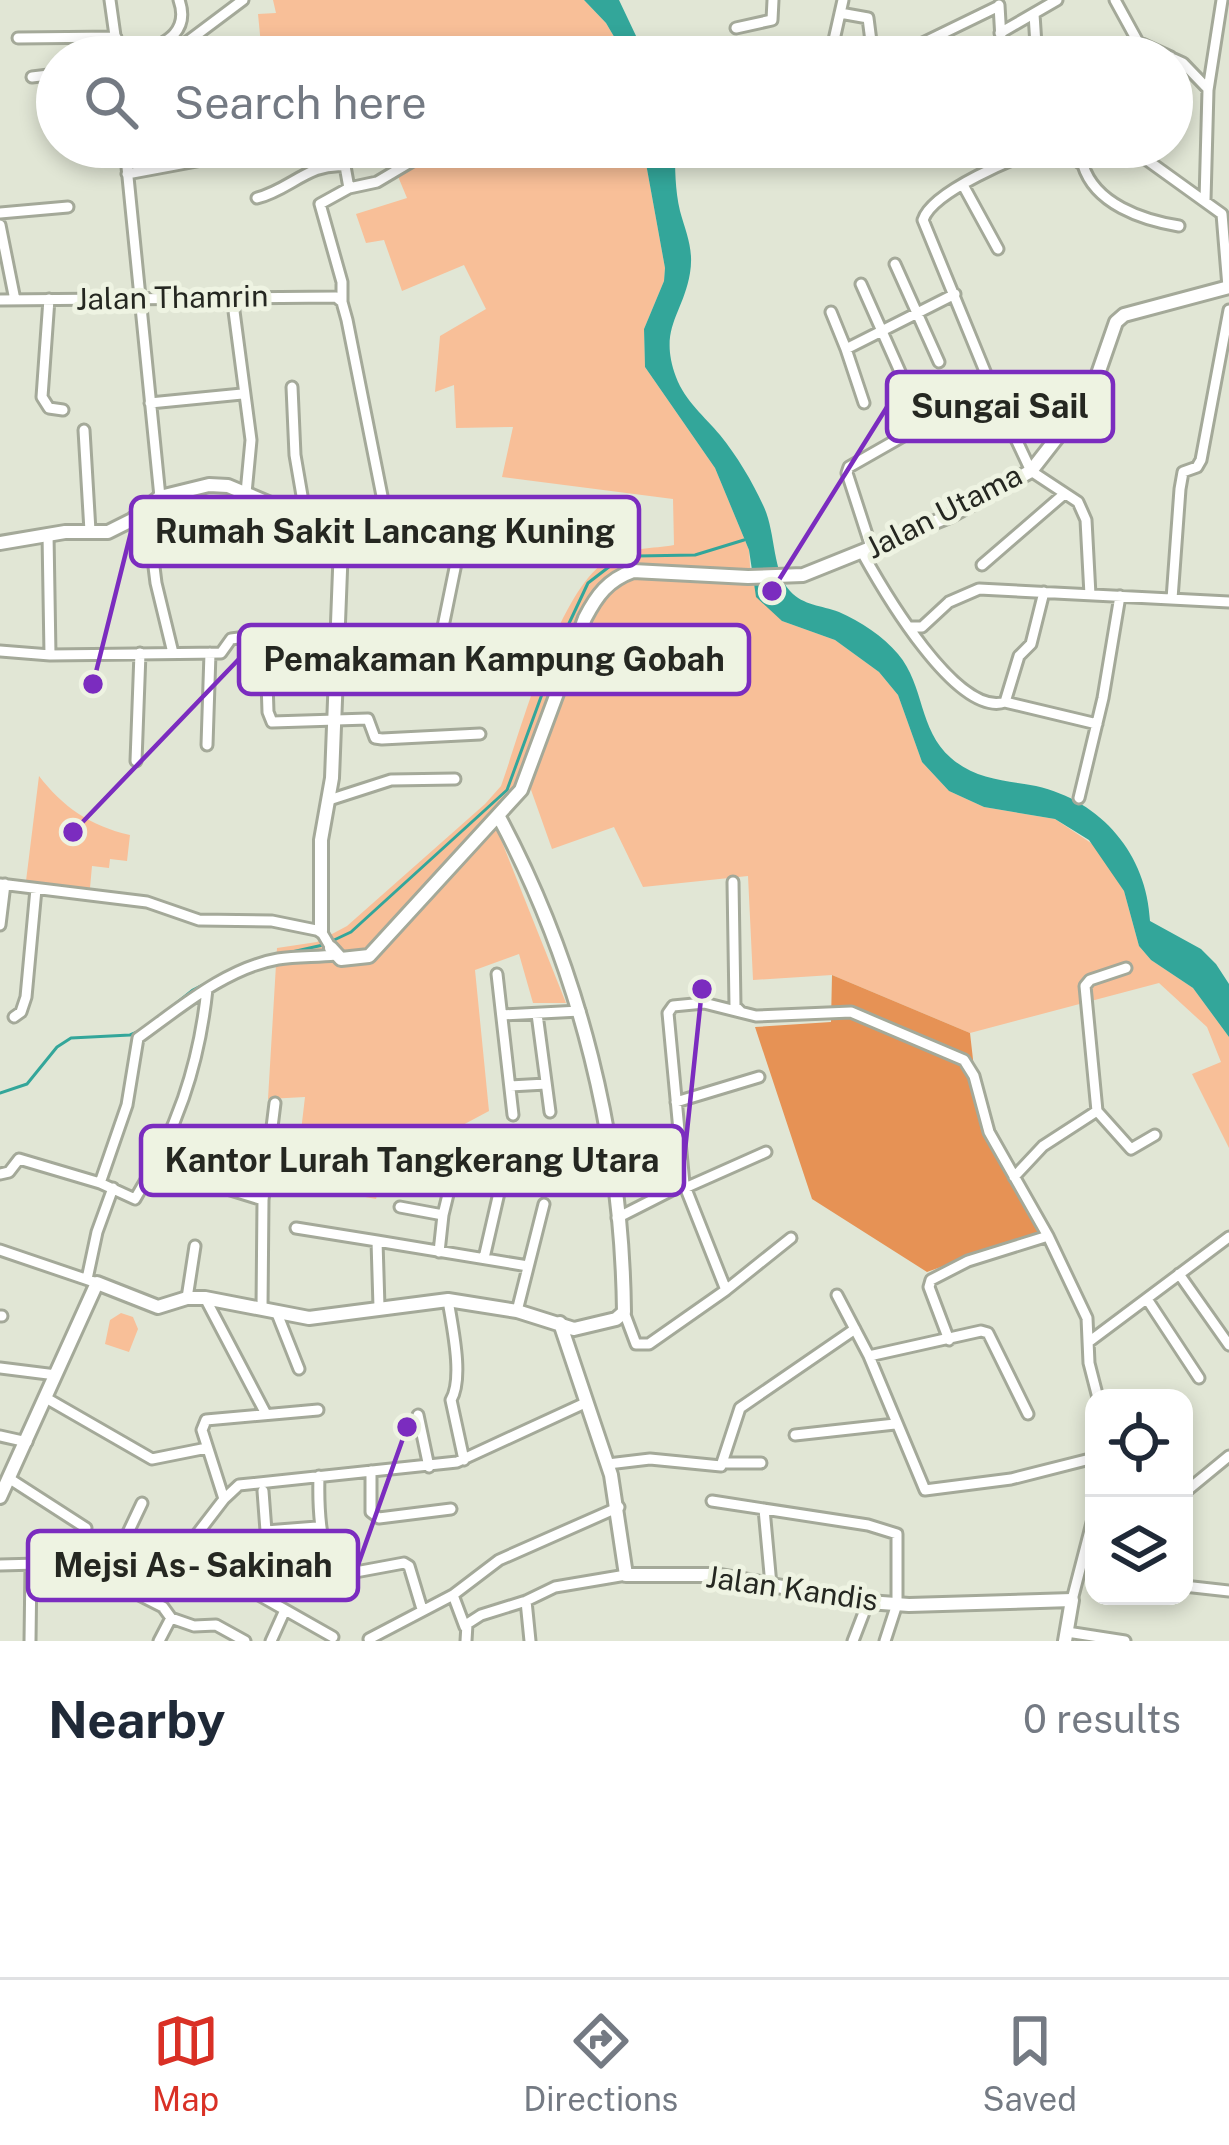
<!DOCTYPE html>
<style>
:root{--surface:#fff;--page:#f2f2f3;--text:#1f2937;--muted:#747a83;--line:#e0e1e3;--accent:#d93025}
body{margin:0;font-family:"Public Sans",sans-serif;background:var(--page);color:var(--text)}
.controls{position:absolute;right:36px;bottom:36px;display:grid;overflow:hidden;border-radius:24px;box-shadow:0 6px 18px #0003}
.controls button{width:108px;height:108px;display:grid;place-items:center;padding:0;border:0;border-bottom:3px solid var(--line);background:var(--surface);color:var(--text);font:60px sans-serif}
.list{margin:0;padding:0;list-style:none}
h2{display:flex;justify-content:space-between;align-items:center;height:156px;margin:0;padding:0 48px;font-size:51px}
h2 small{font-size:39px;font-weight:400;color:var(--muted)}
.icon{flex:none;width:66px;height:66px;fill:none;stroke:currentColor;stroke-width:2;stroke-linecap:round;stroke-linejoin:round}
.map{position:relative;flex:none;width:1229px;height:1641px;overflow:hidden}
.search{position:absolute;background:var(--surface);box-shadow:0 6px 18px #0003;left:36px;right:36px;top:36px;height:132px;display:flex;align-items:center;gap:30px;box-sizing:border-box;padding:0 42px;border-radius:66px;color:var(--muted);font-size:45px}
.sheet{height:336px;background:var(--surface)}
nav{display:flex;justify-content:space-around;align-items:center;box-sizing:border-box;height:168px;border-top:3px solid var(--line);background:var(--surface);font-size:33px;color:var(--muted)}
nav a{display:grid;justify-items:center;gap:6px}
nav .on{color:var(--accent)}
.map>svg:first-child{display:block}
</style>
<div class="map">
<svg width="1229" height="1641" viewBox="0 0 1229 1641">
<rect width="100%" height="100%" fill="#e1e6d5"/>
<path fill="#f8bf98" d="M273 0H584L606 23 626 57H249L261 45 258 14 276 13Z
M444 147H643L665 268 664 281 644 329 645 367 715 468 749 550 751 582 782 621 835 640 879 672 898 695 922 762 949 791 984 807 1055 819 1097 847 1124 891 1139 946 1151 960 1193 988 1229 1037V1148L1192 1074 1221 1062 1207 1027 1159 983 970 1033 832 975 753 980 748 876 643 887 614 827 552 849 530 787 496 827 566 1003H533L519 954 475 970 489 1111 386 1166 376 1199 338 1192 334 1151 299 1148 305 1097 268 1099 277 948 317 942 347 926 485 804 501 786C522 728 558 589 609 559 629 547 653 549 674 545L673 499 502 477 513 427 456 428 454 385 435 392 440 336 486 309 464 265 402 291 384 240 366 243 356 214 407 198 397 174Z
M39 776C63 807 90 826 130 835L127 861 110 859 109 868 92 866 90 888 26 881Z
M121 1313 133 1317 138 1329 129 1352 105 1344 110 1320Z"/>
<path fill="#e69255" d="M832 975 970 1033 981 1130 1038 1232 927 1272 812 1199 755 1027 831 1022Z"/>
<path fill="#33a69a" d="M584 0H619L646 57H626L606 23Z
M643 147H675C675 168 675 190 680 211 686 233 694 249 690 273 683 315 658 328 676 377 685 401 705 417 720 435 737 456 752 481 763 505 776 531 772 572 790 591 804 606 821 605 839 612 860 621 884 637 898 654 925 686 918 729 951 758 976 780 1005 780 1036 786 1102 801 1147 855 1150 921L1201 949 1216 964 1229 984V1037L1193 988 1151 960 1139 946 1124 891 1089 840 1055 819 984 807 949 791 922 762 898 695 879 672 835 640 782 621 756 597 749 550 715 468 645 367 644 329 664 281 665 268Z"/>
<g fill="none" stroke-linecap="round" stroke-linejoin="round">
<path stroke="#33a69a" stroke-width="3" d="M332 941 351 932 507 790 564 634 588 583 614 563 637 556 695 555 744 540
M274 956 323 945
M159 1017 193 990 220 976
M0 1093 27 1084 57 1047 71 1038 130 1035 142 1030"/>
<g stroke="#a4a999" stroke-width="15">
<path id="street" d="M110 0 118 57
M1115 0 1138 42 1171 57
M999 5 1002 57
M840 13 868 18 873 57
M1034 14 1036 45 1043 57
M736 28 772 20 773 0
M1000 33 1057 0
M18 38 116 37
M137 57C162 44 191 34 179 0
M167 57 243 0
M838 57 834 40 843 0
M894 57 999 6
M1172 58 1183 63 1208 89
M32 77 57 74
M125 147 160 497
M1047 147C1018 156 932 191 923 220L991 386 1031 471 1078 502 1086 520 1090 595
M1058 147 1083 165 1094 159 1101 147
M1129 147 1222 214 1228 287
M819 155 841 147
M1083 165C1095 204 1142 220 1179 226
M127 174 240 153
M963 185 998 249
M257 198C290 190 309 162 345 166L349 188
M1205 200 1208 90 1222 0
M0 213 68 207
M0 225 15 300
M895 264 939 362
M861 284 905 383
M232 296 251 440 246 493
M49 299 42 397 49 408 63 410
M0 300 336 297 342 302 347 320 386 516
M342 302V282L320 204 349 188 377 182 436 147
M831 312 846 349 955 294
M846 349 864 403
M292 387 295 455 306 519
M150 403 242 394
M84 430 90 531
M147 510 156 583 173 653
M342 519 386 516 591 548
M48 534 50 655
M872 550 847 473 849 467 991 386
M863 554C883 590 957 718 1005 702L1019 656 1031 644 1044 592
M982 565 1063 495
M1172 599 1180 489 1183 472 1197 467 1201 460 1229 310
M909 627H922L949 602 979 589 1229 602
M0 651 50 655 221 653 231 639 254 636
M266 651 268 712 272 722 368 719 375 738 382 739 480 734
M336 651 436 661 463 529
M1005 702 1097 724
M207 745 210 653
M136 761 140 653
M1079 798 1103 698 1120 596
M329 800 391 780 455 779
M733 882 735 1006 741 1012
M0 884 147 902 199 920 272 921 321 931 331 948
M0 925 5 884
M1126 968 1090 980 1085 986 1097 1111 1131 1149 1155 1135
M497 974 513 1115
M537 1014 550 1112
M502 1015 580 1011
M14 1017 21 1012 26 997 36 889
M510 1086 546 1084
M676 1102 759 1077
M0 1174 9 1172 19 1159 100 1183 135 1199C176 1132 199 1067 207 989
M149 1175 221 1187 263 1200 262 1308
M1014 1177 1043 1146 1097 1111
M100 1183 127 1105 138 1038C180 1008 226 968 278 959 297 956 317 957 335 955
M684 1184 726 1290
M685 1188 766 1152
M263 1200 275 1103
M400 1207 443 1215
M617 1218 684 1184 668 1013 673 1006 704 1003 756 1016 851 1012 964 1060 974 1076 989 1132 1048 1236 1087 1318 1089 1363 1098 1398
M296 1228 377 1241
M0 1250 97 1283
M439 1252 443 1215 458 1153 464 1145 507 1158 484 1258
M1179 1274 1229 1345
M87 1279 97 1232 113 1188
M837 1295 869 1356 925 1490 1011 1479 1094 1458
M187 1298 195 1246
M205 1298 266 1414
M1147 1299 1199 1378
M448 1300C452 1326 464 1378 451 1400L464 1460
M379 1307 377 1241 528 1266
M276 1311 299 1369
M517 1311 544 1204
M624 1312 636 1344H649L726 1290 791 1238
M0 1316H2
M949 1340 929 1287 931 1280 968 1261 1048 1236
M1090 1341 1229 1237
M869 1356 981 1331 988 1333 1028 1414
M0 1368 56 1375
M46 1398 152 1459 207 1448
M418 1415 429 1467
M795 1435 895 1424
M0 1436 27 1442
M724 1463H761
M608 1464 650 1459 721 1466 740 1408 855 1329
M371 1471V1512L379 1518 451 1509
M319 1476C318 1509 320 1547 334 1576L404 1563 409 1566 422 1609
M10 1479 86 1528
M263 1491 266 1531 317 1527
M1184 1493 1229 1456
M224 1499 202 1430 206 1420 318 1410
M712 1501 868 1525 897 1534V1604L885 1641
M764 1509 771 1585
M176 1561 210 1583 236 1582 333 1637
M0 1565 76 1563 88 1569 163 1607 171 1618 159 1641
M106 1579 142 1503
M1184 1586 1229 1591
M453 1595 499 1560 619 1507
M148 1598 224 1499 239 1485 457 1462 585 1403
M1072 1600 1094 1515
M526 1601 530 1641
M171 1618 194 1626 216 1625 245 1641
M1067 1632 1125 1641
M369 1639 453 1595 465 1627
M30 1641 31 1565
M271 1641 285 1610
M466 1641 467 1624 481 1615 526 1601 555 1587 626 1575
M853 1641 868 1602"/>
</g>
<g stroke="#a4a999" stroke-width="18">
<path id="secondary" d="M0 543 65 532H108L132 520 160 497 209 485 228 486 306 519H342L332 778 321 840V931
M331 948 341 959 369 956 521 790 585 618C597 595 608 580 633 571L748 577 803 575 950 516 1031 471 1091 394 1116 322 1124 315 1229 287
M560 1323 611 1475 626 1575H715L868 1602 909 1605 1072 1600 1065 1641
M0 1497 97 1283 158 1307 187 1298H205L309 1318 448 1300 517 1311 574 1329 616 1319 624 1312C622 1140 580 969 499 817"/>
</g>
<use href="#street" stroke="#fff" stroke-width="9"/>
<use href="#secondary" stroke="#fff" stroke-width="12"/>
</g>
<g text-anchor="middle" stroke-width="10" stroke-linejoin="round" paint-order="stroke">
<g font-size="30" fill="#252721" stroke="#eef3e2">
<text transform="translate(172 298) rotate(-1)" y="10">Jalan Thamrin</text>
<text transform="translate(944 512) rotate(-27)" y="10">Jalan Utama</text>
<text transform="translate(792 1589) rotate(8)" y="10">Jalan Kandis</text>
</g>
</g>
<path fill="none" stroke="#7b2cbf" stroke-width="4.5" d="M772 591L887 407M93 684L131 532M73 832L239 659M702 989L684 1160M407 1427L358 1565"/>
<g fill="#7b2cbf" stroke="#eef3e2" stroke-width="4.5">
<circle cx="772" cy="591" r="12"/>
<circle cx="93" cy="684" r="12"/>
<circle cx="73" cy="832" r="12"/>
<circle cx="702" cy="989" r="12"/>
<circle cx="407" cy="1427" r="12"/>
</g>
<g fill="#eef3e2" stroke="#7b2cbf" stroke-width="4.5">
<rect x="887" y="372" width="226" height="69" rx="12"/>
<rect x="131" y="497" width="508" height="69" rx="12"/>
<rect x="239" y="625" width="510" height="69" rx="12"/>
<rect x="141" y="1126" width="543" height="69" rx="12"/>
<rect x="28" y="1531" width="330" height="69" rx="12"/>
</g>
<g font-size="33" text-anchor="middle" font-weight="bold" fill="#252721">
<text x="1000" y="418">Sungai Sail</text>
<text x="385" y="543">Rumah Sakit Lancang Kuning</text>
<text x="494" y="671">Pemakaman Kampung Gobah</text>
<text x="412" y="1172">Kantor Lurah Tangkerang Utara</text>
<text x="193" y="1577">Mejsi As- Sakinah</text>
</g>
</svg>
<div class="controls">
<button><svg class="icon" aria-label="locate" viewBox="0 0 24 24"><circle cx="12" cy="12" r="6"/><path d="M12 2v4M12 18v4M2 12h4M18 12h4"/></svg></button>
<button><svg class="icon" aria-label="layers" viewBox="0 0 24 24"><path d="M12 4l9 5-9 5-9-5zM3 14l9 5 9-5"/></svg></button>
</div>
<div class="search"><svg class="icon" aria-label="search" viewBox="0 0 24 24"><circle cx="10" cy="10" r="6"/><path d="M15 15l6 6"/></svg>Search here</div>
</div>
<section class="sheet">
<h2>Nearby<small>0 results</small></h2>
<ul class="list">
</ul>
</section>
<nav>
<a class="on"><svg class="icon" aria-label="map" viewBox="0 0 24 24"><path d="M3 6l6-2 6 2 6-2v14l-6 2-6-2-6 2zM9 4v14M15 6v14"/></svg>Map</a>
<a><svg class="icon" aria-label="directions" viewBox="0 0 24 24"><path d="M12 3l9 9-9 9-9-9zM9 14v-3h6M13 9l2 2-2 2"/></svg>Directions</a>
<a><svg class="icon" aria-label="saved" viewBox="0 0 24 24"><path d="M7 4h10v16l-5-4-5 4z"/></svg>Saved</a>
</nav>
